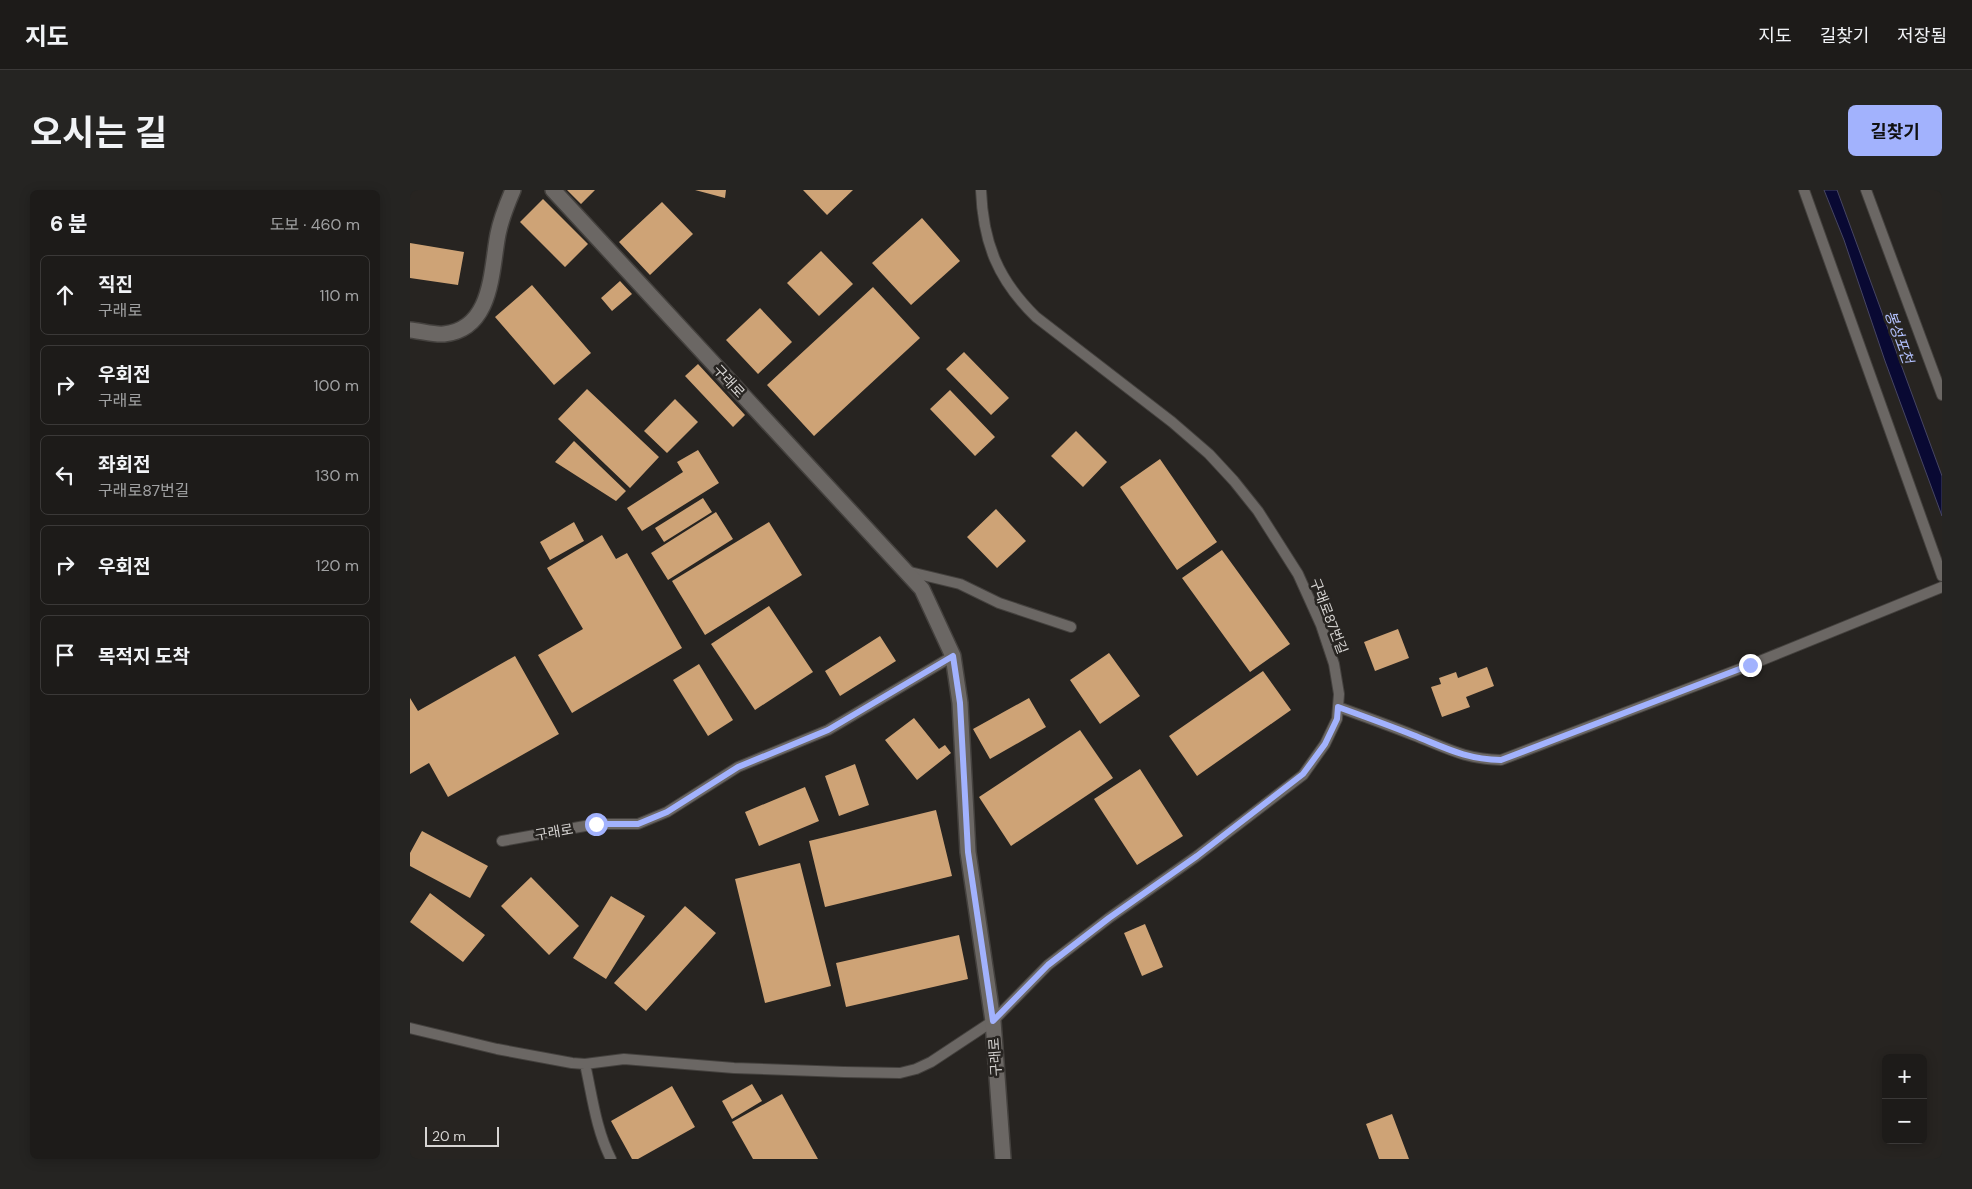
<!DOCTYPE html>
<html lang="ko">
<meta charset="utf-8">
<style>
:root{--surface:#1d1b19;--page:#252422;--text:#f1f3f6;--muted:#a0a1a2;--line:#3b3938;--accent:#a2b2fd}
body{margin:0;font-family:"DM Sans","Noto Sans KR",sans-serif;background:var(--page);color:var(--text)}
.controls{position:absolute;right:15px;bottom:15px;display:grid;overflow:hidden;border-radius:8px;box-shadow:0 2px 12px #0003}
.controls button{width:45px;height:45px;display:grid;place-items:center;padding:0;border:0;border-bottom:1px solid var(--line);background:var(--surface);color:var(--text);font:25px sans-serif}
.scale{position:absolute;left:15px;bottom:12px;width:74px;box-sizing:border-box;padding-left:5px;border:2px solid #d7d5d3;border-top:0;font-size:14px;line-height:18px;white-space:nowrap;color:#d7d5d3;-webkit-text-stroke:4px #272421;paint-order:stroke}
.stop{position:absolute;width:15px;height:15px;margin:-11px;border:4px solid #a2b2fd;border-radius:50%;background:#fff}
.stop.end{background:#a2b2fd;border-color:#fff;box-shadow:0 1px 5px #0008}
.list{margin:0;padding:0;list-style:none}
h2{display:flex;justify-content:space-between;align-items:center;height:65px;margin:0;padding:0 20px;font-size:21px}
h2 small{font-size:16px;font-weight:400;color:var(--muted)}
.list li{display:grid;grid-template-columns:32px 1fr auto;gap:15px;align-items:center;box-sizing:border-box;height:80px;margin:0 10px 10px;padding:0 10px;border:1px solid var(--line);border-radius:8px}
.list b{display:block;font-size:19px;white-space:nowrap}
.list p{margin:0;font-size:16px;white-space:nowrap;color:var(--muted)}
.list em{font-size:16px;font-style:normal;color:var(--muted)}
.icon{flex:none;width:28px;height:28px;fill:none;stroke:currentColor;stroke-width:2;stroke-linecap:round;stroke-linejoin:round}
.map{position:relative;flex:none;width:1532px;height:969px;overflow:hidden;border-radius:8px}
header{display:flex;align-items:center;gap:30px;box-sizing:border-box;height:70px;padding:0 25px;background:var(--surface);border-bottom:1px solid var(--line)}
header strong{font-size:24px}
nav{display:flex;gap:28px;margin-inline-start:auto;font-size:18px}
.intro{display:flex;align-items:center;justify-content:space-between;box-sizing:border-box;height:120px;padding:0 30px}
h1{margin:0;font-size:35px}
.button{padding:12px 22px;border-radius:8px;background:var(--accent);color:#111;font-size:18px;font-weight:700}
main{display:flex;gap:30px;padding:0 30px}
aside{flex:1;background:var(--surface);border-radius:8px;box-shadow:0 2px 12px #0003}
.map>svg:first-child{display:block}
</style>
<header>
<strong>지도</strong>
<nav><a>지도</a><a>길찾기</a><a>저장됨</a></nav>
</header>
<div class="intro"><h1>오시는 길</h1><a class="button">길찾기</a></div>
<main>
<aside>
<h2>6 분<small>도보 · 460 m</small></h2>
<ul class="list">
<li><svg class="icon" aria-label="ahead" viewBox="0 0 24 24"><path d="M12 20V5M6 11l6-6 6 6"/></svg><div><b>직진</b><p>구래로</p></div><em>110 m</em></li>
<li><svg class="icon" aria-label="right" viewBox="0 0 24 24"><path d="M7 20v-9h11M14 6l5 5-5 5"/></svg><div><b>우회전</b><p>구래로</p></div><em>100 m</em></li>
<li><svg class="icon" aria-label="left" viewBox="0 0 24 24"><path d="M17 20v-9H6M10 6l-5 5 5 5"/></svg><div><b>좌회전</b><p>구래로87번길</p></div><em>130 m</em></li>
<li><svg class="icon" aria-label="right" viewBox="0 0 24 24"><path d="M7 20v-9h11M14 6l5 5-5 5"/></svg><div><b>우회전</b></div><em>120 m</em></li>
<li><svg class="icon" aria-label="arrive" viewBox="0 0 24 24"><path d="M6 21V4h12l-3 4 3 4H6"/></svg><div><b>목적지 도착</b></div></li>
</ul>
</aside>
<div class="map">
<svg width="1532" height="969" viewBox="0 0 1532 969">
<rect width="100%" height="100%" fill="#272421"/>
<path fill="#090933" stroke="#474663" d="M1414 0H1427L1532 286V326L1475 171 1434 50Z"/>
<path fill="#cea376" d="M157 0H185L171 14Z
M285 0H316L315 8Z
M393 0H443L417 25Z
M133 9 178 54 155 77 110 32Z
M252 12 283 44 240 85 209 52Z
M512 28 550 71 501 115 462 73Z
M0 53 54 62 48 95 0 88Z
M411 61 443 94 409 126 377 93Z
M210 91 222 104 202 121 191 108Z
M122 95 181 163 144 195 85 127Z
M463 97 510 148 404 246 357 195Z
M350 118 382 152 348 184 316 150Z
M554 162 599 208 581 225 536 179Z
M288 174 335 225 323 237 275 186Z
M177 199 249 267 220 298 148 229Z
M540 200 585 247 565 266 520 219Z
M265 209 288 232 257 263 234 241Z
M666 241 697 272 673 297 641 266Z
M164 251 216 301 206 311 145 272Z
M288 260 309 293 232 341 217 318 273 282 267 272Z
M750 269 807 352 767 380 710 297Z
M293 308 302 322 254 352 245 338Z
M586 319 616 351 587 378 557 347Z
M306 322 323 349 258 390 241 363Z
M164 332 174 351 140 370 130 352Z
M359 332 392 385 295 445 262 391Z
M192 345 206 369 217 363 272 458 162 523 128 465 173 439 137 378Z
M812 360 880 454 840 482 772 388Z
M359 416 403 482 345 520 301 454Z
M988 439 999 468 965 481 954 452Z
M470 446 486 471 430 506 415 481Z
M699 463 730 506 690 534 660 490Z
M105 466 149 544 38 607 19 573 0 584V508L8 521Z
M289 474 323 530 298 546 263 490Z
M1077 477 1084 496 1056 507 1060 517 1032 527 1021 497 1031 494 1029 488 1046 482 1048 488Z
M853 481 881 520 787 586 759 546Z
M619 508 636 537 580 569 563 539Z
M504 528 529 559 535 555 541 563 507 590 475 550Z
M670 540 703 588 601 656 569 607Z
M445 574 459 615 429 626 415 586Z
M730 579 773 646 727 675 684 609Z
M395 597 409 631 349 656 335 622Z
M526 620 542 686 415 717 399 651Z
M12 641 78 676 60 708 0 676V663Z
M390 673 421 796 355 813 325 689Z
M121 687 169 736 139 765 91 716Z
M20 703 75 745 53 772 0 732Z
M201 706 235 726 196 789 163 768Z
M275 716 306 743 236 821 204 793Z
M735 734 753 777 732 786 714 743Z
M549 745 558 789 436 817 426 773Z
M342 894 352 911 322 929 312 911Z
M262 896 285 937 228 969H222L201 931Z
M372 904 408 969H343L322 932Z
M982 924 999 969H969L956 934Z"/>
<g fill="none" stroke-linecap="round" stroke-linejoin="round">
<g stroke="#44413e" stroke-width="12">
<path id="lane" d="M1394 0 1532 386
M1456 0 1532 205
M496 381 550 394 589 413 661 437
M928 517C953 526 978 535 1003 545 1037 558 1054 569 1091 570L1340 475 1532 397
M92 651 186 634H228L257 622 328 577 418 540 543 466
M0 838 87 859 162 873 175 874 214 869 324 878 434 882 490 883 506 879 521 872 583 831 638 775 699 728 787 666 893 585 915 554 927 529 929 504 924 474 911 435 888 384 848 321 824 291 799 264 762 232 626 127C588 90 573 53 571 0
M175 874C182 905 186 940 201 969"/>
</g>
<g stroke="#44413e" stroke-width="18">
<path id="street" d="M143 0 512 399 543 466 550 513 558 662 583 831 593 969
M0 140C11 141 24 145 34 144 83 139 81 80 88 44 91 29 97 14 103 0"/>
</g>
<use href="#lane" stroke="#6b6764" stroke-width="10"/>
<use href="#street" stroke="#6b6764" stroke-width="15"/>
</g>
<g fill="none" stroke-linecap="round" stroke-linejoin="round">
<path stroke="#a2b2fd" stroke-width="6" d="M186 634H228L257 622 328 577 418 540 543 466 550 513 558 662 583 831 638 775 699 728 787 666 893 584 915 554 927 529 928 517C953 526 978 535 1003 545 1036 558 1055 569 1091 570L1340 475"/>
</g>
<g text-anchor="middle" stroke-width="5" stroke-linejoin="round" paint-order="stroke">
<g font-size="14" fill="#d7d5d3" stroke="#272421">
<text transform="translate(319 191) rotate(47)" y="5">구래로</text>
<text transform="translate(919 426) rotate(69)" y="5">구래로87번길</text>
<text transform="translate(144 642) rotate(-10)" y="5">구래로</text>
<text transform="translate(585 867) rotate(-94)" y="5">구래로</text>
</g>
<g font-size="15" font-style="italic" fill="#b3c1fe" stroke="#272421">
<text transform="translate(1489 147) rotate(70)" y="5">봉성포천</text>
</g>
</g>
</svg>
<div class="controls">
<button>+</button>
<button>−</button>
</div>
<div class="scale">20 m</div>
<div class="stop" style="left:186px;top:634px"></div>
<div class="stop end" style="left:1340px;top:475px"></div>
</div>
</main>
